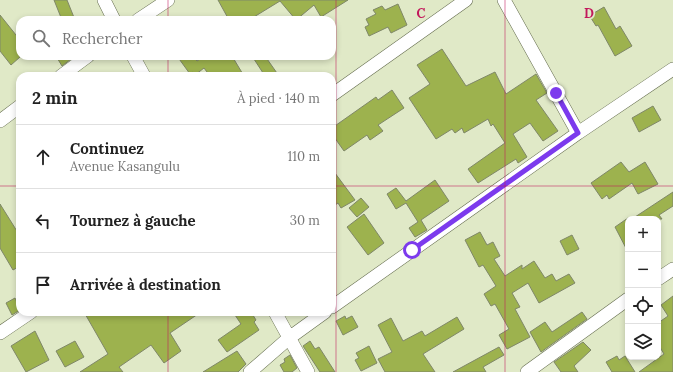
<!DOCTYPE html>
<html lang="fr">
<meta charset="utf-8">
<style>
:root{--surface:#fff;--page:#f6f6f6;--text:#222;--muted:#767676;--line:#e0e0e0}
body{margin:0;font-family:Lora,serif;background:var(--page);color:var(--text)}
.controls{position:absolute;right:12px;bottom:12px;display:grid;overflow:hidden;border-radius:8px;box-shadow:0 2px 6px #0003}
.controls button{width:36px;height:36px;display:grid;place-items:center;padding:0;border:0;border-bottom:1px solid var(--line);background:var(--surface);color:var(--text);font:20px sans-serif}
.stop{position:absolute;width:12px;height:12px;margin:-9px;border:3px solid #7c3aed;border-radius:50%;background:#fff}
.stop.end{background:#7c3aed;border-color:#fff;box-shadow:0 1px 4px #0008}
.list{margin:0;padding:0;list-style:none}
h2{display:flex;justify-content:space-between;align-items:center;height:52px;margin:0;padding:0 16px;font-size:17px}
h2 small{font-size:13px;font-weight:400;color:var(--muted)}
.list li{display:grid;grid-template-columns:26px 1fr auto;gap:12px;align-items:center;box-sizing:border-box;height:64px;padding:0 16px;border-top:1px solid var(--line)}
.list b{display:block;font-size:15px;white-space:nowrap}
.list p{margin:0;font-size:13px;white-space:nowrap;color:var(--muted)}
.list em{font-size:13px;font-style:normal;color:var(--muted)}
.icon{flex:none;width:22px;height:22px;fill:none;stroke:currentColor;stroke-width:2;stroke-linecap:round;stroke-linejoin:round}
.map{position:relative;flex:none;width:673px;height:372px;overflow:hidden}
.search{position:absolute;background:var(--surface);box-shadow:0 2px 6px #0003;left:16px;top:16px;width:320px;height:44px;display:flex;align-items:center;gap:10px;box-sizing:border-box;padding:0 14px;border-radius:12px;color:var(--muted);font-size:15px}
.panel{position:absolute;background:var(--surface);box-shadow:0 2px 6px #0003;left:16px;top:72px;width:320px;height:244px;border-radius:12px}
.map>svg:first-child{display:block}
</style>
<div class="map">
<svg width="673" height="372" viewBox="0 0 673 372">
<rect width="100%" height="100%" fill="#e0e9c7"/>
<path fill="#9db24e" stroke="#7f8768" d="M54 0H67L75 20H62Z
M218 0H348L321 17 314 5 296 20 280 1 249 20H229Z
M398 4 407 25 391 33 388 27 369 36 365 27 369 25 366 19 376 14 373 10 382 6 385 10Z
M604 7 616 29 620 26 632 46 615 56 598 25 596 26 591 18 595 15 594 13Z
M0 15 20 40V57L11 65 0 51Z
M442 49 466 86 495 72 506 94 536 74 547 93 536 100 558 131 543 141 530 123 513 134 527 157 518 163 516 159 478 183 468 169 505 143 493 124 491 126 488 119 464 133 462 128 455 133 452 129 436 139 409 98 430 84 417 65Z
M56 56H75L62 66Z
M177 56H193L197 61 205 56H232L244 76H210L204 68 195 75 193 72 190 74Z
M252 56H265L279 76H265Z
M392 90 404 108 378 125 383 131 370 140 367 135 344 151 332 134V128L376 97 378 100Z
M653 106 661 120 639 132 632 118Z
M621 162 629 172 645 162 658 184 638 194 632 183 609 199 607 195 602 199 591 183Z
M332 169 355 200 341 208 338 203 332 207Z
M435 180 449 201 421 220 427 230 415 237 409 228 418 222 406 203 396 209 387 194 396 188 406 201Z
M673 192V206L659 215 662 219H632Z
M361 198 369 207 357 217 349 208Z
M0 204 20 236V266L13 270 0 248Z
M364 214 384 243 368 255 347 227Z
M628 218V252L615 227Z
M480 232 487 245 493 242 500 256 494 259 505 276 522 265V269L534 261 545 278 552 274 556 281 569 274 575 283 539 303 528 283 512 293 520 307 515 309 530 337 507 349 499 335 509 329 495 304 491 306 484 294 496 286 483 265 479 267 465 240Z
M572 235 579 249 567 255 560 241Z
M673 296V372H639L664 354 658 344V323L668 316 661 305Z
M15 298 20 310 12 315 6 303Z
M84 312H201L170 333 181 351 164 363 151 345 119 367 123 372H80L108 354Z
M233 312H251L256 320 254 322 259 330 227 352 218 340 241 324Z
M582 312 587 319 541 352 530 332 545 322 552 332Z
M345 316 346 319 352 316 358 327 343 335 336 321Z
M457 317 464 329 423 354 435 372H385L378 359 392 352 378 325 391 318 403 341 422 331 425 336Z
M35 331 49 360 26 372 11 346Z
M75 341 84 357 65 367 56 351Z
M310 341 315 349 319 347 335 372H320L303 346Z
M583 342 591 350 574 366 578 372H561L554 362Z
M369 346 377 363 361 371 355 360 359 358 356 353Z
M499 347 504 355 483 367 486 372H453Z
M237 351 246 364 238 372H203Z
M290 355 297 368 292 372H284L280 365 285 362 284 359Z
M617 356 619 360 625 356 635 372H612L606 362Z"/>
<g fill="none" stroke-linecap="round" stroke-linejoin="round">
<g stroke="#636b4d" stroke-width="14">
<path id="minor" d="M104 0 114 20
M504 0 578 133
M138 20 168 0
M133 56 144 76
M61 76 88 56
M332 95 466 0
M0 121 20 106
M658 279 673 269
M332 307 578 133 673 69
M275 312 308 372
M0 333 31 312
M250 372 289 338 325 312
M527 372 628 299"/>
</g>
<use href="#minor" stroke="#fff" stroke-width="13"/>
</g>
<g fill="none" stroke-linecap="round" stroke-linejoin="round">
<path stroke="#7c3aed" stroke-width="5" d="M412 250 578 133 556 93"/>
</g>
<path fill="none" stroke="#c2185b" stroke-width="1" stroke-opacity="0.55" d="M168 0V20M336 0V372M505 0V372M168 56V76M0 186H20M332 186H673M168 312V372"/>
<g font-size="13" text-anchor="middle" font-weight="bold" fill="#c2185b" stroke="#e0e9c7" stroke-width="3.5" stroke-linejoin="round" paint-order="stroke">
<text x="421" y="18">C</text>
<text x="589" y="18">D</text>
</g>
</svg>
<div class="controls">
<button>+</button>
<button>−</button>
<button><svg class="icon" aria-label="locate" viewBox="0 0 24 24"><circle cx="12" cy="12" r="6"/><path d="M12 2v4M12 18v4M2 12h4M18 12h4"/></svg></button>
<button><svg class="icon" aria-label="layers" viewBox="0 0 24 24"><path d="M12 4l9 5-9 5-9-5zM3 14l9 5 9-5"/></svg></button>
</div>
<div class="stop" style="left:412px;top:250px"></div>
<div class="stop end" style="left:556px;top:93px"></div>
<div class="search"><svg class="icon" aria-label="search" viewBox="0 0 24 24"><circle cx="10" cy="10" r="6"/><path d="M15 15l6 6"/></svg>Rechercher</div>
<section class="panel">
<h2>2 min<small>À pied · 140 m</small></h2>
<ul class="list">
<li><svg class="icon" aria-label="ahead" viewBox="0 0 24 24"><path d="M12 20V5M6 11l6-6 6 6"/></svg><div><b>Continuez</b><p>Avenue Kasangulu</p></div><em>110 m</em></li>
<li><svg class="icon" aria-label="left" viewBox="0 0 24 24"><path d="M17 20v-9H6M10 6l-5 5 5 5"/></svg><div><b>Tournez à gauche</b></div><em>30 m</em></li>
<li><svg class="icon" aria-label="arrive" viewBox="0 0 24 24"><path d="M6 21V4h12l-3 4 3 4H6"/></svg><div><b>Arrivée à destination</b></div></li>
</ul>
</section>
</div>
